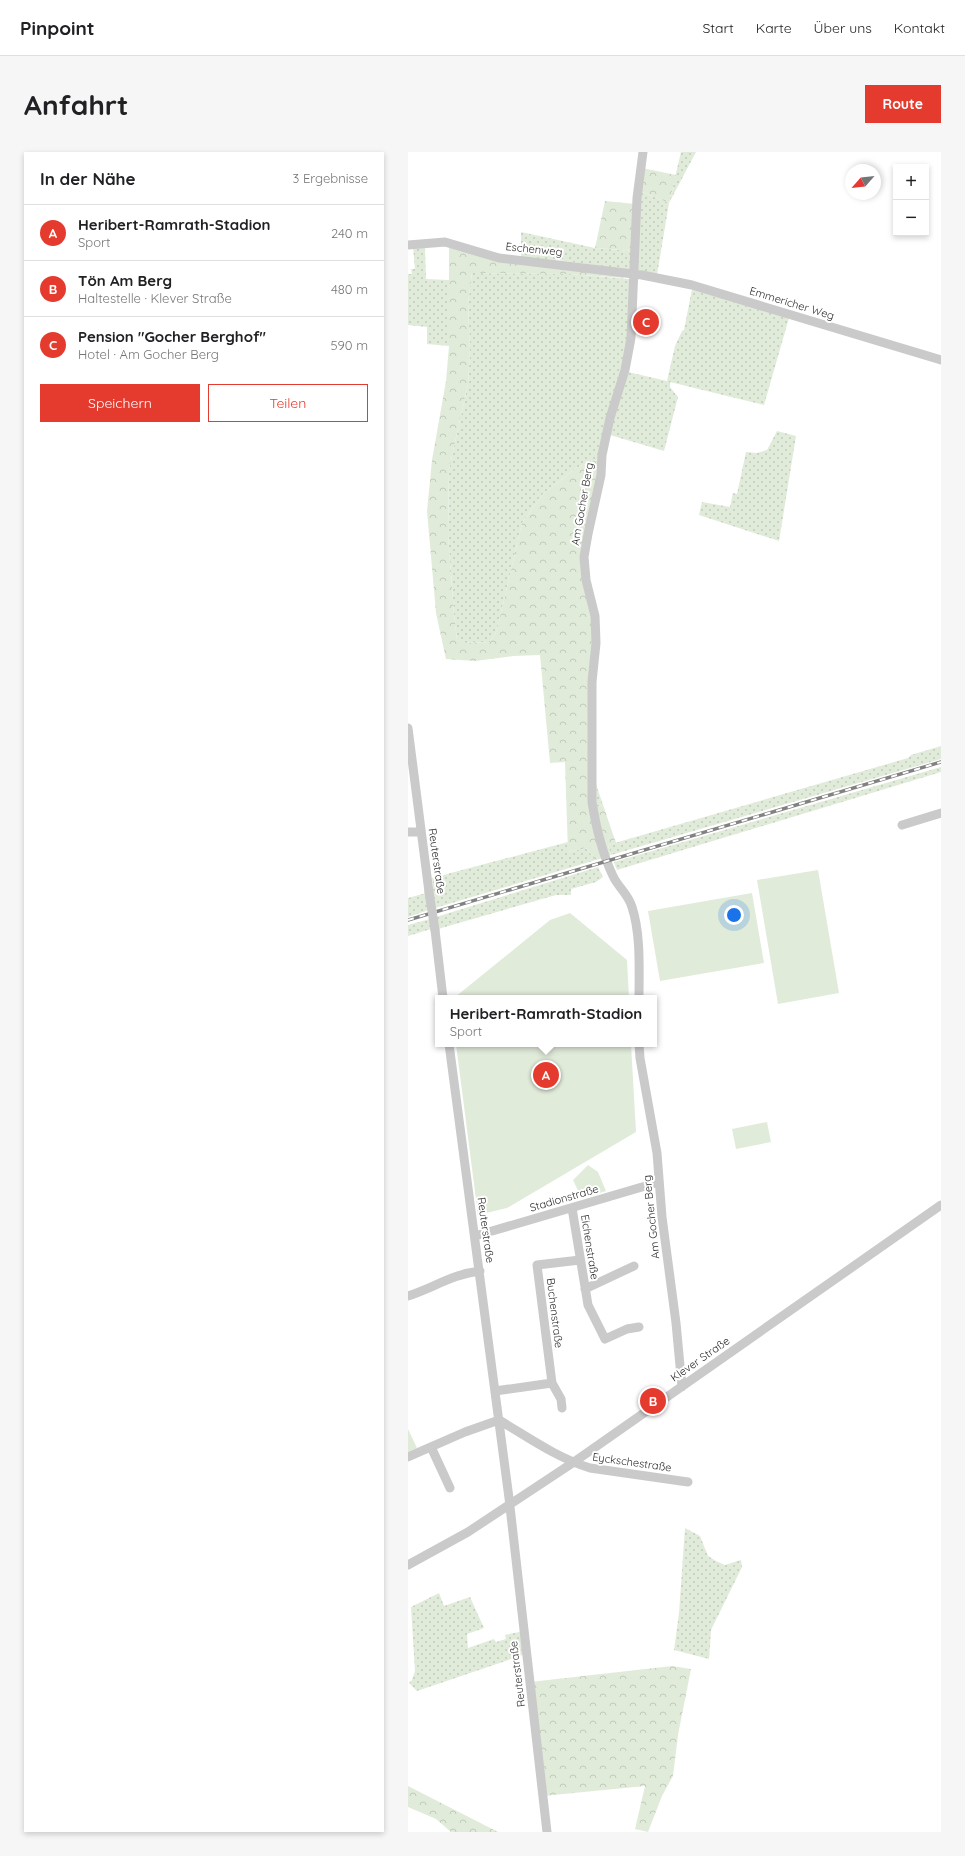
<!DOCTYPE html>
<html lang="de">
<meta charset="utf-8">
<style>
:root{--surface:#fff;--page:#f6f6f6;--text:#202124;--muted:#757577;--line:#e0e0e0;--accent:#e53b2e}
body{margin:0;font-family:Quicksand,sans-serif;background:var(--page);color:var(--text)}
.controls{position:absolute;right:12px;top:12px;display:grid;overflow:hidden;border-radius:0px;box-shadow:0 2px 6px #0003}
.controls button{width:36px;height:36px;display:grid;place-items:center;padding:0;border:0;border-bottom:1px solid var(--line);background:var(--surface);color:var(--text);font:20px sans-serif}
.compass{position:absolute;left:437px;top:12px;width:36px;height:36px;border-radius:50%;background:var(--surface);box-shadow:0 2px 6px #0003;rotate:243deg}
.you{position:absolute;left:326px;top:763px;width:14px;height:14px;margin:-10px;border:3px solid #fff;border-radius:50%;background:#1a73e8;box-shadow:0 0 0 6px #1a73e833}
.badge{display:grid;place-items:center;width:26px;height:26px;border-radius:50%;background:var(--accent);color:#fff;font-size:13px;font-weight:700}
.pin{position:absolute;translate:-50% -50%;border:2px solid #fff;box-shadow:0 1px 4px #0006}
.popup{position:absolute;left:27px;top:843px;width:222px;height:52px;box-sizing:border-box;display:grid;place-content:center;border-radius:0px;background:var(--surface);filter:drop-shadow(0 1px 3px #0005);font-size:13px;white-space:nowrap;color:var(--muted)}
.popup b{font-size:15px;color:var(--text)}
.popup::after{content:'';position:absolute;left:50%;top:100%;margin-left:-8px;border:8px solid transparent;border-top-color:var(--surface)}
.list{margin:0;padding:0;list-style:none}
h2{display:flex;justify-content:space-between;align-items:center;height:52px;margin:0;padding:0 16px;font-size:17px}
h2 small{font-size:13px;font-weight:400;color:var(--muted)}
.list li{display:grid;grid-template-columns:26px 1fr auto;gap:12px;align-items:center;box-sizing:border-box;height:56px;padding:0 16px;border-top:1px solid var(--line)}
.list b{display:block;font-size:15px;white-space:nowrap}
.list p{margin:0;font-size:13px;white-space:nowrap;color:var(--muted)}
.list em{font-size:13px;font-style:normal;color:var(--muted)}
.actions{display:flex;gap:8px;padding:12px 16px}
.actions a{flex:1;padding:9px 0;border:1px solid var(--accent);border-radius:0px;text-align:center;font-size:14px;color:var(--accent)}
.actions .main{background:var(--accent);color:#fff}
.map{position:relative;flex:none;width:533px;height:1680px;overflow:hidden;border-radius:0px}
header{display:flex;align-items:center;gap:24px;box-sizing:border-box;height:56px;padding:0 20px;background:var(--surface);border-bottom:1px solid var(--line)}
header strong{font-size:19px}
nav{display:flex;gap:22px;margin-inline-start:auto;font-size:14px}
.intro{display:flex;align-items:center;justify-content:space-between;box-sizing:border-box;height:96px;padding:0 24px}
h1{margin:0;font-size:28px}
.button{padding:10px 18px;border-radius:0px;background:var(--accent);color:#fff;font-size:14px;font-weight:700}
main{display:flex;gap:24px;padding:0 24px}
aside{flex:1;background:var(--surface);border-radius:0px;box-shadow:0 2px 6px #0003}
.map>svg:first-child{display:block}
</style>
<header>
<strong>Pinpoint</strong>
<nav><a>Start</a><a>Karte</a><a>Über uns</a><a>Kontakt</a></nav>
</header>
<div class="intro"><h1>Anfahrt</h1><a class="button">Route</a></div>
<main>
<aside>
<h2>In der Nähe<small>3 Ergebnisse</small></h2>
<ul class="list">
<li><span class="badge">A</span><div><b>Heribert-Ramrath-Stadion</b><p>Sport</p></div><em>240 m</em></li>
<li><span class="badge">B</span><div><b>Tön Am Berg</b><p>Haltestelle · Klever Straße</p></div><em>480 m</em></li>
<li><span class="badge">C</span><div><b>Pension &quot;Gocher Berghof&quot;</b><p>Hotel · Am Gocher Berg</p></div><em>590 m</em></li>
</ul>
<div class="actions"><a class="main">Speichern</a><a>Teilen</a></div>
</aside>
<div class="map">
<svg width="533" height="1680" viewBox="0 0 533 1680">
<defs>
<pattern id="grass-dots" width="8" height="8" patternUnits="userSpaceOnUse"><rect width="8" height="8" fill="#e1ebda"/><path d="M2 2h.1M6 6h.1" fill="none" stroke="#c1cabb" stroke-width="1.8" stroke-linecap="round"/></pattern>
<pattern id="forest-crowns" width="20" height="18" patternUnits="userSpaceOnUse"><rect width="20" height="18" fill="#e1ebda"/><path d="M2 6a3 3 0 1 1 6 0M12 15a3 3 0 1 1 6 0" fill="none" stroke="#c1cabb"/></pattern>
</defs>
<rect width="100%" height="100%" fill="#fff"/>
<path fill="url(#grass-dots)" d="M273 0H288L261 51 249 123 233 120 228 115 232 39 261 51Z
M113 80 187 96 225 99V115L221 118 150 108 113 106Z
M17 94 18 127 41 128V194L19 192V175L0 173V122H4L3 117H7L5 95Z
M64 121 162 122 221 127 223 129 220 188 191 307 168 316 135 342 114 371 89 478 82 490 54 491 49 488 46 462 40 382 41 317 60 232 62 197 60 151Z
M284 137 381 166 356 253 262 230V235L270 245 256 299 202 283 206 265 220 220 259 229 267 194 274 179 276 178Z
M369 279 388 284 371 389 291 363 294 350 322 355 325 341 329 342 338 300 349 301 359 298Z
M533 594V607L203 703 200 693 500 606 503 603Z
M533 615V620L209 718 206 710Z
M188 632 195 653 186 656Z
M160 690V700L178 696 188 708 27 756 24 726Z
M190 715 195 725 188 730 163 737V743H148L30 777 28 765Z
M18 741 21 758 0 765V746Z
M22 767 23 777 0 784V773Z
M277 1376 292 1384 300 1404 308 1409 317 1413 333 1408 334 1415 303 1478 301 1507 266 1498 271 1461Z
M31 1441 36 1454 62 1445 76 1476 59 1482 60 1496 86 1487 88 1490 98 1487 97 1483 116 1479 118 1502 9 1539 1 1531 4 1528 7 1519 3 1455Z"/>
<path fill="url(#forest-crowns)" d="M234 16 268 23 261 51 232 39Z
M197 49 227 52 225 99 187 96Z
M41 94 215 124 216 126 159 122 64 121 60 151 62 197 60 232 41 317 40 382 46 462 49 488 55 491 82 490 89 478 114 371 135 342 168 316 191 307V317L178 382 185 464 183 656 195 706 188 708 178 696 160 700 157 610 142 611 132 503 105 504 67 509 38 507 28 461 19 359 24 308 38 229 41 194Z
M195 653 208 691 200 693 203 703 198 705 186 656Z
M264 1514 283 1517 270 1583 265 1624 254 1644 240 1680 227 1677 237 1634 135 1644 122 1530Z
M0 1634 90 1680H43L28 1667 0 1655Z"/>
<path fill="#e1ebda" d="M410 718 431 841 370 852 349 728Z
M344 741 356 811 252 829 240 759Z
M162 761 219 808 221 846H46L142 768Z
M48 892H223L228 980 99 1056 70 1063Z
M359 970 363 990 328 997 324 977Z
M180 1013 190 1020 198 1039 174 1047 165 1028Z
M0 1277 9 1296 0 1300Z"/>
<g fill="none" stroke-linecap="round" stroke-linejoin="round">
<path stroke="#cacaca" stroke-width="9" d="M0 93 37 90 91 106 234 123 284 133 533 208
M0 576 21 740
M494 673 533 661
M0 680H13
M27 778 35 846
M231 846C231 816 233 783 224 755 220 742 210 735 205 724 194 701 188 675 184 650V530L188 491 187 464 178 428 176 405 180 382 193 323 194 303 202 266 217 218 223 186 229 46 235 0
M41 892 101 1346 139 1680
M231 892 232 906 249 1001 254 1065 268 1171 274 1235
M164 1056 180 1153 197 1187 219 1177 231 1175
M67 1084 251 1030
M177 1137 226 1114
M0 1144C25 1136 45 1122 72 1119
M144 1231 153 1247 154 1256
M87 1239 144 1231 129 1113 172 1108
M91 1268C120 1285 149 1306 182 1316L280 1330
M23 1295 42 1336
M0 1305 57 1280 91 1268
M0 1413 60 1380 166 1310 533 1053"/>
<g stroke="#828282" stroke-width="3.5">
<path id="rail" d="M0 768 533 610"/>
</g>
<use href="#rail" stroke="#fff" stroke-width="2" stroke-dasharray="6" stroke-linecap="butt"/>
<path stroke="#cacaca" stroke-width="9" d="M21 740 27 778"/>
</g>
<g text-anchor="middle" stroke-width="4" stroke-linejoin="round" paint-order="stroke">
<g font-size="11" fill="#2d2d2d" stroke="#fff">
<text transform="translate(126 97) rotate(6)" y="4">Eschenweg</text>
<text transform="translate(384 151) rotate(17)" y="4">Emmericher Weg</text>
<text transform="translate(174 352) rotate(-80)" y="4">Am Gocher Berg</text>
<text transform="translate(29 709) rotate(82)" y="4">Reuterstraße</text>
<text transform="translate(156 1046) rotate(-16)" y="4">Stadionstraße</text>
<text transform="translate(243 1065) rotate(-96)" y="4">Am Gocher Berg</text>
<text transform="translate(78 1078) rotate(82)" y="4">Reuterstraße</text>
<text transform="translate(182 1095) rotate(81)" y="4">Eichenstraße</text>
<text transform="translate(147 1161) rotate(83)" y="4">Buchenstraße</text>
<text transform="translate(292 1207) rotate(-35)" y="4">Klever Straße</text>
<text transform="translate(224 1310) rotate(8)" y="4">Eyckschestraße</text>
<text transform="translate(109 1522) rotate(-97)" y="4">Reuterstraße</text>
</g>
</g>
</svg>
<div class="controls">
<button>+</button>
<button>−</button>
</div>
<svg class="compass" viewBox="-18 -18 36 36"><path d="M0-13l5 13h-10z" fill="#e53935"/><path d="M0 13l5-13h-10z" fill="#757577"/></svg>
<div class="you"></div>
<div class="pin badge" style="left:138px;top:923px">A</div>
<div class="popup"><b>Heribert-Ramrath-Stadion</b>Sport</div>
<div class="pin badge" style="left:245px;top:1249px">B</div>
<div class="pin badge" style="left:238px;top:170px">C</div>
</div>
</main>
